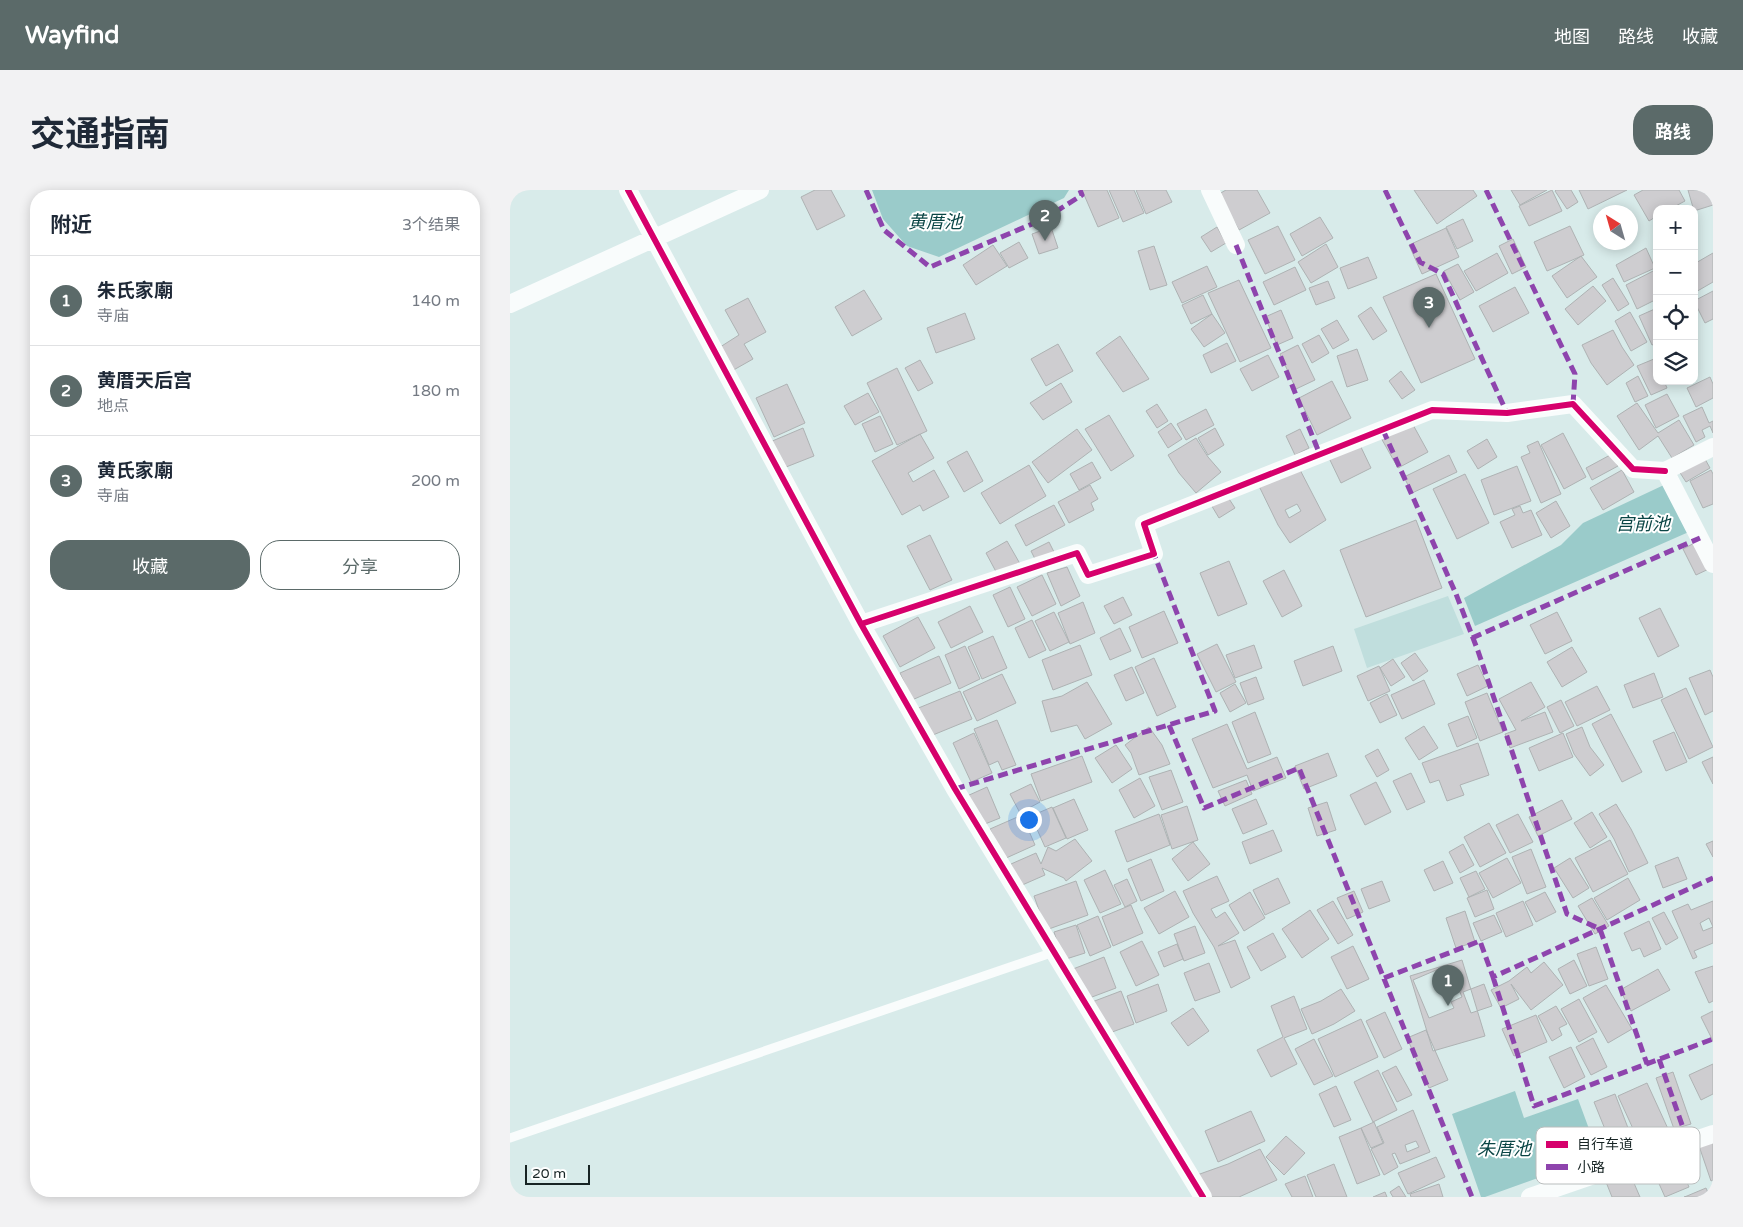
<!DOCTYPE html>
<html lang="zh">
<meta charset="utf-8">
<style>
:root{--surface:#fff;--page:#f2f2f3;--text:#1f2937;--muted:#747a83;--line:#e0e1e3;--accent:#5b6a69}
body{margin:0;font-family:"Varela Round","Noto Sans SC",sans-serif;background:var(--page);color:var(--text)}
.controls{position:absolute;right:15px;top:15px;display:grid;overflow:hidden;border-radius:10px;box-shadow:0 2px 12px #0003}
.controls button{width:45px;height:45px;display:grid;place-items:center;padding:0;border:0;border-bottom:1px solid var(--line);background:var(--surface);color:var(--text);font:25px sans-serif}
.compass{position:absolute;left:1083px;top:15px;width:45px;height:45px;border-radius:50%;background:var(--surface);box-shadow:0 2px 12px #0003;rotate:323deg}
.scale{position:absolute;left:15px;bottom:12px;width:65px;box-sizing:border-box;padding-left:5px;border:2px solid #172424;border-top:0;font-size:14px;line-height:18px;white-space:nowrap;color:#172424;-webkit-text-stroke:4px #fff;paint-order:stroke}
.you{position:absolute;left:518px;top:629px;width:18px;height:18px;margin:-12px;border:4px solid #fff;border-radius:50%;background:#1a73e8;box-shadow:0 0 0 8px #1a73e833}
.badge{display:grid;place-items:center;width:32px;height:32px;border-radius:50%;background:var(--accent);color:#fff;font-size:16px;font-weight:700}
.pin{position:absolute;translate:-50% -41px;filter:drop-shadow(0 1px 2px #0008)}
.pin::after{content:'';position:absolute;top:26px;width:18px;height:15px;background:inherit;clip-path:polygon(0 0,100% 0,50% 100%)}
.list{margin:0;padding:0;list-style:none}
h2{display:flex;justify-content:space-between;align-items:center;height:65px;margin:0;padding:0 20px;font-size:21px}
h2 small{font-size:16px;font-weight:400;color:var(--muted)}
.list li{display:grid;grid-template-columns:32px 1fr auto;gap:15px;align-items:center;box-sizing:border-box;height:90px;padding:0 20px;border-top:1px solid var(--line)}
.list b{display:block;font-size:19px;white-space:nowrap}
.list p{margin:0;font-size:16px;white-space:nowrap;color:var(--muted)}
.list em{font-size:16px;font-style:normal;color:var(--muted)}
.actions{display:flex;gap:10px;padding:15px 20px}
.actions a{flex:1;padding:11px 0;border:1px solid var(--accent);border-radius:20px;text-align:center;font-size:18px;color:var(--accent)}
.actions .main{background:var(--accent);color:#fff}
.icon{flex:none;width:28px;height:28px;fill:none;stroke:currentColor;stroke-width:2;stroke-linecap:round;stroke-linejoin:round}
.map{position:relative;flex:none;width:1203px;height:1007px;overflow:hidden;border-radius:20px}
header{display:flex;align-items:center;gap:30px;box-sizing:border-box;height:70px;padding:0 25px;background:var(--accent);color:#fff}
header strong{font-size:24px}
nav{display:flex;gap:28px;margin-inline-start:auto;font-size:18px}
.intro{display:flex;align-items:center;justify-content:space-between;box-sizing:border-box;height:120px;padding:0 30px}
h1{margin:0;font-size:35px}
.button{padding:12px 22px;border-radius:20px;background:var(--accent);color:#fff;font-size:18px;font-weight:700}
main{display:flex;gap:30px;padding:0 30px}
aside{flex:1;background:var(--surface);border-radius:20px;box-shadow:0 2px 12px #0003}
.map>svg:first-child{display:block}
</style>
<header>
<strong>Wayfind</strong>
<nav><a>地图</a><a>路线</a><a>收藏</a></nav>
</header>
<div class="intro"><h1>交通指南</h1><a class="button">路线</a></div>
<main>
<aside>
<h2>附近<small>3个结果</small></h2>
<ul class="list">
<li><span class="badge">1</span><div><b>朱氏家廟</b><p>寺庙</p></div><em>140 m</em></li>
<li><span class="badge">2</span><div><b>黄厝天后宫</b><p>地点</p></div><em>180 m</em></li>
<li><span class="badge">3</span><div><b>黄氏家廟</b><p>寺庙</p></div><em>200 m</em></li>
</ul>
<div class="actions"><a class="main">收藏</a><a>分享</a></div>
</aside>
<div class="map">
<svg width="1203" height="1007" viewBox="0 0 1203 1007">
<rect width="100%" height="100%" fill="#d8ebea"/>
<path fill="#c0dedd" d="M938 406 954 444 857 478 844 439Z"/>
<path fill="#9acbca" d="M362 0H559L554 8 429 67 397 56 373 29Z
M1156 294 1181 341 965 436 954 408 1051 355 1073 333Z
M1005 901 1014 928 1068 909 1089 966 975 1007H971L942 924Z"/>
<path fill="#cecdd0" stroke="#aeb2b3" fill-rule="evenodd" d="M305 0H321L335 26 307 40 291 7Z
M572 0H597L609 28 588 37Z
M599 0H624L634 23 613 32Z
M626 0H656L662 12 636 24Z
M716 0H747L760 23 729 40 709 4Z
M904 0H963L967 6 927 34Z
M1001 0H1037L1010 15Z
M1042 0 1052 21 1019 36 1009 16Z
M1046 0H1061L1068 12 1057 19 1045 1Z
M1069 0H1117L1078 19Z
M1133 0H1169L1175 11 1160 19H1147V26L1139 31 1124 5Z
M1178 0H1203V15L1184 21Z
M810 27 823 48 792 66 780 44Z
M953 29 963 51 947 59 936 37Z
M768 36 785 70 755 84 738 50Z
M1060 36 1074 65 1037 81 1024 52Z
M541 37 548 58 529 64 522 44Z
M707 37 716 53 701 62 691 47Z
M936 38 949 67 912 84 899 55Z
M1003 49 1016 77 1002 84 989 56Z
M509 52 518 68 499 78 490 63Z
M816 54 828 77 801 93 788 72Z
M483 55 497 76 466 95 453 75Z
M644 56 657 95 640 100 628 61Z
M1136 58 1145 78 1114 92 1106 75Z
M987 63 998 83 966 101 954 81Z
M1203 63V92L1184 103V74Z
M1071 66 1087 87 1057 108 1042 86Z
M858 67 867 88 838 99 830 78Z
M948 74 964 102 950 110 934 81Z
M697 76 707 97 672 113 662 92Z
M785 77 796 100 764 115 753 92Z
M1147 79V109L1127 119 1116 95Z
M926 84 965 169 911 193 873 107Z
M1103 88 1119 114 1108 121 1092 95Z
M729 90 761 158 730 172 698 103Z
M818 91 825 108 806 115 799 98Z
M1083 96 1096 111 1068 135 1055 119Z
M1005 97 1019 123 983 142 969 116Z
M354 100 372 129 342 146 325 117Z
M1203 101V129L1195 133 1184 111Z
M693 105 702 124 681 134 672 115Z
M238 108 256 142 234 154 243 169 220 182 207 159 229 145 215 120Z
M861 117 877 141 863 150 848 126Z
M1147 118V153L1142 155 1129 126Z
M771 120 783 148 767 155 755 127Z
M1120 122 1137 152 1121 161 1105 131Z
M455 123 465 149 426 163 417 138Z
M702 124 715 143 694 157 681 139Z
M827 130 839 150 823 159 811 139Z
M1103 140 1112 157 1124 175 1097 195 1081 173 1072 155Z
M809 145 819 163 802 173 792 154Z
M610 146 639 189 613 202 586 163Z
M717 153 726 171 701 183 693 165Z
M548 154 563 181 536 196 521 169Z
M788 155 805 190 786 199 770 164Z
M847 159 858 190 837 197 827 166Z
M758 165 769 187 742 201 730 179Z
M1144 169 1147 175V191H1154L1157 198 1141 205 1127 176Z
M410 170 423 193 408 201 395 178Z
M387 178 417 241 387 255 357 193Z
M891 181 905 200 892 209 879 191Z
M1128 186 1138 206 1125 212 1116 193Z
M1200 187 1203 194V208L1186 217 1177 198Z
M822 191 841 228 807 245 789 208Z
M551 193 562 212 533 230 520 213Z
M277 194 295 233 264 247 246 208Z
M358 203 369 222 345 235 334 216Z
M1157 204 1169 226 1146 238 1135 215Z
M1127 213 1148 243 1169 230 1184 255 1162 268 1148 246 1129 260 1107 226Z
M647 214 658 231 647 238 636 221Z
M1192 217 1199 233 1203 231V243L1200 236 1192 240 1195 247 1186 252 1173 226Z
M696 219 704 235 676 250 667 234Z
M896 222 918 262 888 278 866 239Z
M599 225 624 266 601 281 575 239Z
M370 226 383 254 365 262 352 234Z
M661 233 672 249 658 258 648 242Z
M293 238 304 266 271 279 260 252Z
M705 238 714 255 698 265 688 248Z
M567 239 582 260 538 293 522 272Z
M790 239 799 258 785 265 776 246Z
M1053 243 1076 287 1054 299 1031 255Z
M410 244 424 268 398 283 403 292 424 280 439 307 413 321 410 315 392 325 362 271Z
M686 248 698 267 711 282 686 303 669 283 658 265Z
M977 249 987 267 968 279 957 261Z
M1028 251 1051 304 1031 313 1011 267 1020 263 1017 256Z
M849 253 861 278 831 293 819 268Z
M1190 260 1200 278 1176 292 1165 275Z
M457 261 473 291 454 302 437 272Z
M1102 264 1108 276 1082 290 1076 278Z
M939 265 947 282 902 303 894 287Z
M582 272 591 288 569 300 560 284Z
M787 274 816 330 780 353 768 335 748 294ZM787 314 791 321 779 328 775 320Z
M519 275 536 306 490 334 471 303Z
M1007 276 1021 311 984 325 971 290Z
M1112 280 1124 302 1093 320 1080 298Z
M1201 280 1203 284V314L1193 318 1180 291Z
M955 284 979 333 947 349 923 299Z
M580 295 588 309 581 313 584 320 559 333 548 312Z
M712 298 725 318 709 328 697 308Z
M1046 311 1060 336 1041 348 1026 323Z
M544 315 555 335 516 356 505 335Z
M1010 316 1013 323 1021 320 1032 345 1002 358 990 332 1005 325 1002 319Z
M906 330 932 398 856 427 830 360Z
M420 345 442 390 420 400 397 356Z
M1192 349 1203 377 1186 385 1173 359Z
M497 351 513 379 491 391 476 363Z
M539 352 547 368 529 377 521 361Z
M719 371 737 414 708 426 690 383Z
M557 377 570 406 551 416 537 383Z
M774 380 792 416 772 427 753 391Z
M532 385 546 414 522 426 507 397Z
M500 397 515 429 498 437 483 405Z
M613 407 622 425 604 434 594 416Z
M573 412 585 443 560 454 548 423Z
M460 416 473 442 441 458 428 432Z
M1150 418 1169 456 1148 467 1129 428Z
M654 421 668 453 632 468 619 437Z
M544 422 559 452 540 461 525 431Z
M1047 422 1062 451 1035 464 1020 435Z
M408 427 425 458 390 477 373 446Z
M522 430 536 460 519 468 505 438Z
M610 438 621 461 600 470 590 448Z
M483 446 497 478 472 489 458 457Z
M707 454 726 492 706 502 687 464Z
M570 455 582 485 543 500 532 470Z
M744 455 752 478 725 488 716 465Z
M455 456 470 489 449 499 435 465Z
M823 456 832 481 793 496 784 471Z
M1062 457 1077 482 1052 497 1037 472Z
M905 463 918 481 903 491 891 473Z
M429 466 441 493 402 510 390 483Z
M644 468 666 517 647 526 625 477Z
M883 469 895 487 881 496 870 478Z
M968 475 978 496 957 506 947 484Z
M869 476 880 501 858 511 847 486Z
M622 477 634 503 616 511 604 485Z
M1200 480 1203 487V521L1195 525 1179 488Z
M1144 483 1153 507 1123 518 1114 495Z
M492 484 506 513 467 531 453 502Z
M746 487 754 509 738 515 730 493Z
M914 490 925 514 892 529 881 505Z
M577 492 602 534 575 549 567 535 541 542 532 511 552 506Z
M1021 492 1035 517 1011 531 1035 522 1043 542 1000 558 995 544 1006 540 989 509Z
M725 494 736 513 720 522 710 503Z
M1087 496 1100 520 1067 536 1055 512Z
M1176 498 1203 557 1179 569 1151 510Z
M450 501 462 529 418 547 406 519Z
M977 503 993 542 970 551 955 512Z
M877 504 887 525 870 533 860 513Z
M1051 510 1064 536 1050 543 1037 517Z
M745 522 761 564 738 573 722 532Z
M1101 524 1132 582 1112 592 1082 534Z
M958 526 967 548 947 557 938 534Z
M487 530 506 575 492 580 488 571 479 575 464 539Z
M717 534 737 579 767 567 776 588 743 601 737 585 703 598 682 549Z
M914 536 928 558 909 570 895 548Z
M639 537 652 555 660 574 629 585 621 563 615 555Z
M1072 537 1080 557 1094 575 1080 586 1064 564 1056 544Z
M1164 542 1177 572 1156 581 1143 551Z
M464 543 482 583 461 592 443 553Z
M1053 543 1063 567 1029 581 1019 558Z
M968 553 979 585 950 595 954 605 937 611 929 590 920 593 912 573Z
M606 555 622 579 602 593 585 568Z
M868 559 879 580 867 587 855 566Z
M818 563 827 586 794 599 785 576Z
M572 566 582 592 531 611 521 584Z
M1203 567V594L1192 572Z
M661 580 673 612 652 620 639 587Z
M901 583 915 612 897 620 883 591Z
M630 588 645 616 624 628 609 600Z
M736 590 742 604 715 616 708 601Z
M866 592 881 622 855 635 840 605Z
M521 594 530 612 510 623 500 604Z
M477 597 490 628 470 636 457 606Z
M564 609 578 640 557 649 543 618Z
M746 609 757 634 733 644 722 619Z
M1052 610 1062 629 1028 646 1019 627Z
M817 612 826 640 807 646 798 618Z
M1106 614 1121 639 1138 673 1119 682 1104 649 1089 624Z
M677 616 688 650 662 659 651 625Z
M542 617 556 648 535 657 521 626Z
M1082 622 1097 647 1080 658 1064 633Z
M649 624 660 655 617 672 605 641Z
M1008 624 1023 652 1000 663 986 635Z
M512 625 525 655 494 669 480 639Z
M979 633 996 663 970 677 954 647Z
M763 640 772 661 740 674 732 652Z
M565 649 582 671 556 691 554 688 532 678 535 685 510 696 501 674 526 663 531 674 538 657 546 661Z
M1100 650 1118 684 1083 702 1065 668Z
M1203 651V667L1196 654Z
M683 652 700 674 678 691 662 669Z
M953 654 964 675 950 683 939 662Z
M1021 659 1036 697 1017 704 1002 667Z
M1168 667 1177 689 1153 698 1145 676Z
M997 668 1011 693 983 708 969 683Z
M1060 668 1079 698 1063 708 1044 678Z
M641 669 654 701 631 711 618 679Z
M933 671 943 693 924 701 914 680Z
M595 680 611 714 590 723 574 690Z
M966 681 975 699 959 707 950 688Z
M707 686 719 711 701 719 706 728 715 722 729 743 708 756 725 750 740 788 721 798 704 757 683 723 673 701Z
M768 688 780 713 755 725 743 700Z
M1118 688 1130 710 1097 730 1084 708Z
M617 689 627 711 615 717 604 695Z
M566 691 578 725 536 740 524 706Z
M872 691 880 711 859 719 851 699Z
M977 700 984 719 965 727 957 708Z
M665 701 679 727 649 744 634 718Z
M844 701 853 722 837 729 827 708Z
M740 702 755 728 734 741 719 715Z
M1035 702 1046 722 1026 732 1015 712Z
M1082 708 1099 736 1085 744 1068 716Z
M823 711 843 745 828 754 807 720Z
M1013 711 1023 735 996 747 986 723Z
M1203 711V753L1184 761 1187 767 1183 769 1162 721 1178 714 1181 720ZM1199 728 1203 737 1193 741 1190 733Z
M621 715 633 743 603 756 592 727Z
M800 720 819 749 792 768 772 739Z
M955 721 965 752 946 758 936 728Z
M1154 722 1168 748 1156 755 1142 728Z
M984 725 992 742 971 751 963 733Z
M588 726 601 757 580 766 567 735Z
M1139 731 1151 759 1134 767 1130 758 1122 761 1114 743Z
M566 735 575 763 553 770 544 742Z
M685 736 695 763 674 771 664 744Z
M763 743 776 767 751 781 737 757Z
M632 751 649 785 626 796 610 762Z
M667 754 673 769 654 777 648 762Z
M843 756 859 789 837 799 821 767Z
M1086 757 1098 789 1079 796 1067 764Z
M594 767 606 798 574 810 563 779Z
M952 770 975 846 923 861 900 786Z
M1064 770 1077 796 1060 804 1048 779Z
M1034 772 1053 795 1021 820 1001 794 1009 809 991 818 981 800 999 791 1017 777 1021 783Z
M699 773 710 802 685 811 674 783Z
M938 775 952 807 941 812 944 818 919 828 903 790Z
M1203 776V811L1199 813 1185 782Z
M1148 779 1160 800 1121 821 1110 800Z
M648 794 657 821 626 833 617 806Z
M974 794 982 816 961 823 953 802Z
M1096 795 1122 839 1098 853 1073 808Z
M831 799 845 821 824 834 802 844 791 819 811 811Z
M611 801 624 834 594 845 582 812Z
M784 806 797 839 774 848 787 874 761 887 747 860 773 847 761 816Z
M1069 809 1087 842 1069 852 1051 819Z
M1046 816 1057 834 1049 838 1052 845 1042 851 1028 826Z
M683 818 699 841 678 856 661 833Z
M1203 821V851L1191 827Z
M875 822 892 859 874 868 856 831Z
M1026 825 1037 852 1004 866 992 839Z
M851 829 868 867 825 887 808 849Z
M916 840 938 890 919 898 897 848Z
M1083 848 1097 877 1081 885 1066 857Z
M804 849 823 886 804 895 785 859Z
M1061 857 1075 887 1054 898 1039 867Z
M1203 874V904L1191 910 1179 885Z
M886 876 902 905 887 912 872 883Z
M868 880 887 920 863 932 844 892Z
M1163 882 1181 934 1164 939 1146 888Z
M1137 893 1159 941 1130 954 1108 906Z
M826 896 841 930 824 937 809 904Z
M1105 904 1123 951 1103 959 1084 912Z
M903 920 920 962 890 974 885 963 882 964 888 977 874 985 861 959 874 953 867 937ZM906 951 909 957 897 962 895 955Z
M741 921 755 951 708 972 695 941Z
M864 932 873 953 861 958 851 938Z
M851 938 870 985 847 994 829 947Z
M776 946 795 963 774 985 756 967Z
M1203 949V990L1201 991 1188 953Z
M750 959 767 990 729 1007H695L687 985 718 974Z
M926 967 935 987 898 1004 888 983Z
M1166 967 1179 997 1155 1007 1142 978Z
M824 974 837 1007H806L797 985Z
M1117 977 1130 1007H1102L1094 987Z
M795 986 803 1007H782L775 994Z
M929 994 933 1007H901L900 1004Z
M889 996 896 1007H883L880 1002Z
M1196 998 1200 1007H1174L1177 1006Z
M875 1002 877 1007H863Z"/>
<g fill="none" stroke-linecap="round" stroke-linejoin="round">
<path stroke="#f9fcfc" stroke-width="9" d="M0 948 544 762"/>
<path stroke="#f9fcfc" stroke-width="18" d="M118 0 351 434 445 599 693 1007
M700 0 726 55
M0 114 250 0
M1203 257 1155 281 1203 374
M351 434 567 363 578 385 644 364 634 334 922 220 997 223 1063 214 1123 279 1155 281
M1020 1007 1203 944"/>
<path stroke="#8e44ad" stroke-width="5" stroke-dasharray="10 5" stroke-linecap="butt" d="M356 0 374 40 420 77 534 29 572 5 570 0
M875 0 910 72 933 84 997 223
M976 0 1065 184 1063 214
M726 55 810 265
M873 240 946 404 968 461 1057 724 1090 739 1137 874
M962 448 1190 348
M659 535 694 618 789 578 962 1007
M445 599 705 521 644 364
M983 787 1024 916 1203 849
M874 788 970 751 983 787 1203 688
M1149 869 1178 952"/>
<g stroke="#fff" stroke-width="9">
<path id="cycleway" d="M118 0 351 434 445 599 693 1007
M351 434 567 363 578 385 644 364 634 334 922 220 997 223 1063 214 1123 279 1155 281"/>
</g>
<use href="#cycleway" stroke="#d6006c" stroke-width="6"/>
</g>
<g text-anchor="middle" stroke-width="4" stroke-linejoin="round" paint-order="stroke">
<g font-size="18" font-style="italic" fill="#0a4545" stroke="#fff">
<text x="425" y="38">黄厝池</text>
<text x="1133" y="340">宫前池</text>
<text x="994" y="965">朱厝池</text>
</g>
</g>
<rect x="1026" y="937" width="164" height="57" rx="8" fill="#fff" stroke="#b9bdbd" stroke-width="1"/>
<rect x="1036" y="951" width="22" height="7" fill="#d6006c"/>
<rect x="1036" y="974" width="22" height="6" fill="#8e44ad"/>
<g font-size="14" fill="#172424">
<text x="1067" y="959">自行车道</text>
<text x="1067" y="982">小路</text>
</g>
</svg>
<div class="controls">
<button>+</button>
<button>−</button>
<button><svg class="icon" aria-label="locate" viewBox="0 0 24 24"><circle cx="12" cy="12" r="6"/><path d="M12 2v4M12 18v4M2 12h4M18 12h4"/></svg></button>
<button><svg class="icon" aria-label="layers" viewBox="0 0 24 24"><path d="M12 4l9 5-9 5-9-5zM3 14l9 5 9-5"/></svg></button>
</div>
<svg class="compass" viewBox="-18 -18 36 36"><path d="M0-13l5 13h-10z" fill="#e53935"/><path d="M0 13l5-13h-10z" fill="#747a83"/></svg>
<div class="scale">20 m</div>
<div class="you"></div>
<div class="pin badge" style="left:938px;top:816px">1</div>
<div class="pin badge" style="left:535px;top:51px">2</div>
<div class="pin badge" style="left:919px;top:138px">3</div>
</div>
</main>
